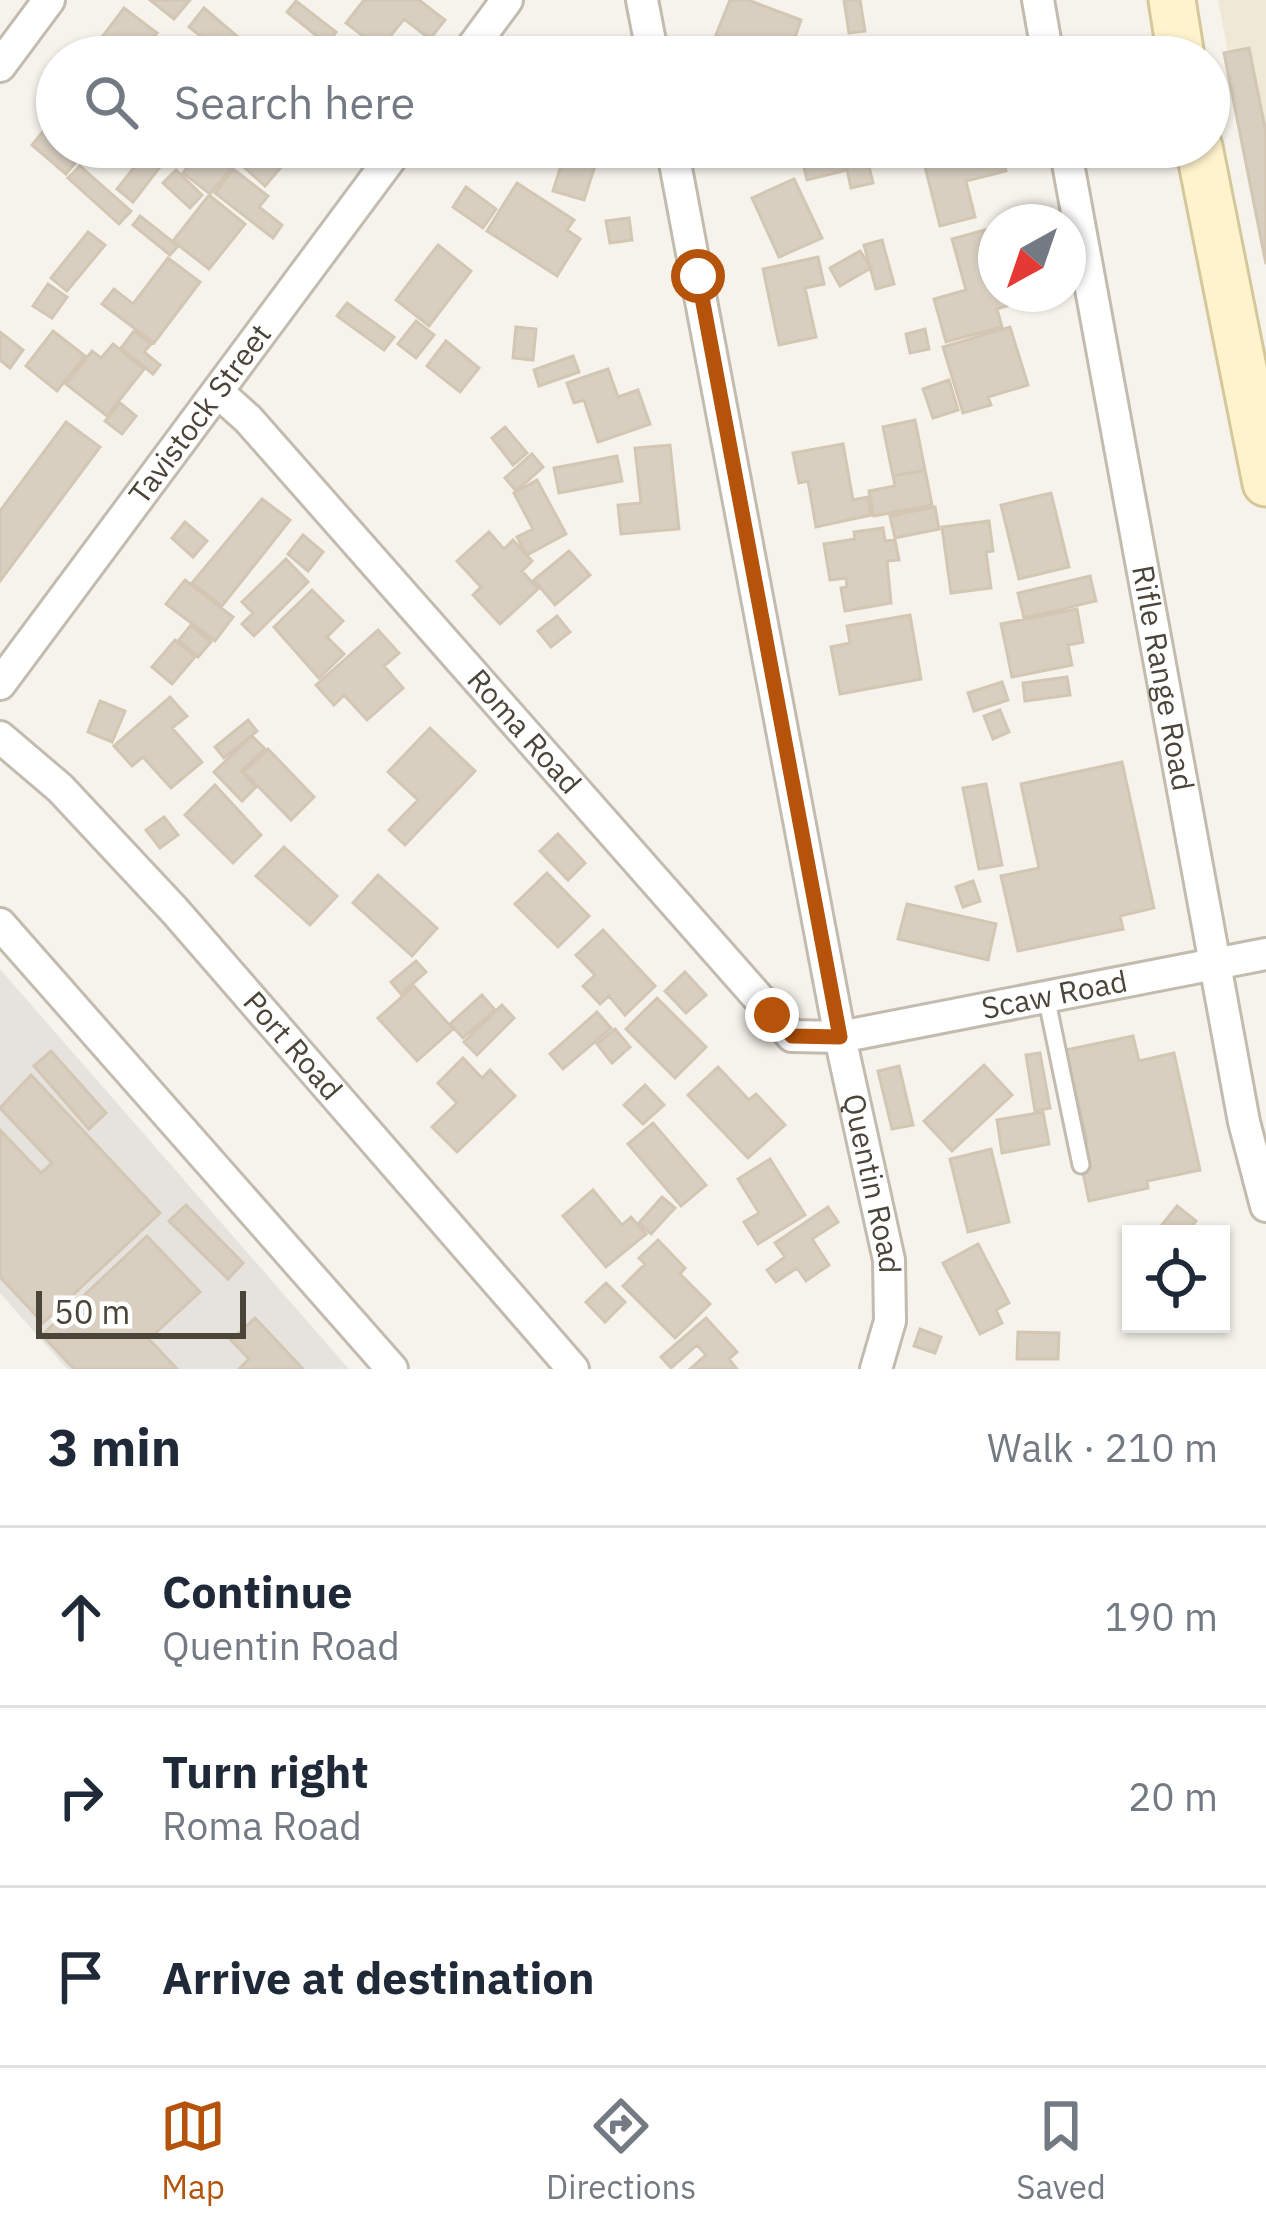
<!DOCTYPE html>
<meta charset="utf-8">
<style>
:root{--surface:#fff;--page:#f6f6f7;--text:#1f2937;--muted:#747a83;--line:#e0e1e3;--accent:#b45309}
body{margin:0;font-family:"IBM Plex Sans",sans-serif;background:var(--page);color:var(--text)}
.controls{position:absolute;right:36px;bottom:36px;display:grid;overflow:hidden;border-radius:0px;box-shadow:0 3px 9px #0004}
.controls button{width:108px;height:108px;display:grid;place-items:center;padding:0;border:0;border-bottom:3px solid var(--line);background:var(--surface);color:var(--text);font:60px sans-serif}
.compass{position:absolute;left:978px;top:204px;width:108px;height:108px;border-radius:50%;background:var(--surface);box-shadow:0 3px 9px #0004;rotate:220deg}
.scale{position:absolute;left:36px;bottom:30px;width:210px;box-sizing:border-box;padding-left:12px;border:6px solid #4b4439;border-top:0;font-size:33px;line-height:42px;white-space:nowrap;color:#4b4439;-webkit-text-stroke:9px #fff;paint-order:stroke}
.stop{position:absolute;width:36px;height:36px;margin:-27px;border:9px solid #b45309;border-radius:50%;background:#fff}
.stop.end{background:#b45309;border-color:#fff;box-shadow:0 3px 12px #0008}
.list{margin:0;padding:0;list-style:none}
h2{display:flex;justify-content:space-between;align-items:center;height:156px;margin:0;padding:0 48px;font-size:51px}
h2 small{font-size:39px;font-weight:400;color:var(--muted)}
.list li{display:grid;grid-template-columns:78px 1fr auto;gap:36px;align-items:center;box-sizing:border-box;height:180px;padding:0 48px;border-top:3px solid var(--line)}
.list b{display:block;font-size:45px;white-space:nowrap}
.list p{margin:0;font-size:39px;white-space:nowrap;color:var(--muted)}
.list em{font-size:39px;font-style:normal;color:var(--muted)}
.icon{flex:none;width:66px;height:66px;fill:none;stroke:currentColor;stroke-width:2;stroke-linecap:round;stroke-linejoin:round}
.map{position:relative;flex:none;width:1266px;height:1369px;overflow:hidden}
.search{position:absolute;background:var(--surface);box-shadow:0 3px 9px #0004;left:36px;right:36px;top:36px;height:132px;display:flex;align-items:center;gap:30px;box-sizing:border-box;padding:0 42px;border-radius:66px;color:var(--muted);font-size:45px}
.sheet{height:696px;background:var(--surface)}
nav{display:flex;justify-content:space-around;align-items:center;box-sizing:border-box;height:168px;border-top:3px solid var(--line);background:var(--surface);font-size:33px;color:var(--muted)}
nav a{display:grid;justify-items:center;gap:6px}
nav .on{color:var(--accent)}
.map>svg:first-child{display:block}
</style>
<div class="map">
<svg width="1266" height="1369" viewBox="0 0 1266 1369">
<rect width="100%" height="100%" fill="#f6f3ec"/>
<path fill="#e6e2dd" d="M0 969 349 1369H67L0 1293Z"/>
<path fill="#efe8d6" d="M1218 0H1266V252Z"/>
<path fill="#d8cfc1" stroke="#d3c7b4" stroke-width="3" d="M150 0H190L174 19Z
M364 0H419L445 20 430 39 404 19 380 49 346 23Z
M730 0H748L801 20 788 57H775L716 35Z
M844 0H860L865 31 849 33Z
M296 1 336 32 327 44 287 12Z
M124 8 157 33 138 57H87Z
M204 8 239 38 225 55 189 27Z
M1249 48 1266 133V264L1224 53Z
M57 114V147H88L66 174 32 145Z
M203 147 231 168 210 194 183 173Z
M227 147H298L265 186 225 150Z
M567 147H601L584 200 553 191Z
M758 147H790L792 155 761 162Z
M799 147H864L873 183 851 188 847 170 807 180Z
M920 147H1000L1006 171 966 181 975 217 940 226Z
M147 151 163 163 133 202 117 189Z
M80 166 131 211 119 224 68 178Z
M233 169 268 196 259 207 282 225 273 238 215 193Z
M176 170 202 195 190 208 163 183Z
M794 179 822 238 779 257 752 198Z
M517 183 574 220 567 230 580 239 557 276 487 231Z
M466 187 496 209 483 228 453 207Z
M209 195 245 224 209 269 173 241Z
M140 216 178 246 170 255 133 225Z
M629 218 632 240 610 243 606 221Z
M992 228 996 294H1011L1013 304 997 309 1002 327 946 342 934 299 966 290 952 239Z
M88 232 105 245 67 291 51 278Z
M882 240 894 284 876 289 864 245Z
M438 245 471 271 429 326 396 300Z
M860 251 871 268 840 286 830 268Z
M818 257 824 284 805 288 816 337 779 345 763 269Z
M168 258 200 282 154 343 102 304 114 289 133 304Z
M48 284 67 297 52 318 33 306Z
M347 303 394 337 384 350 337 316Z
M416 321 434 335 416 358 398 344Z
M516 327 536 329 533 360 513 358Z
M1010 327 1028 385 988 397 991 405 963 413 943 347Z
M925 329 929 349 910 353 906 334Z
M53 331 85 356 57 391 26 366Z
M134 331 151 344 144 352 160 365 153 374 121 348Z
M0 332 23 350 10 368 0 360Z
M446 341 479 368 460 392 427 366Z
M113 344 144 369 107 416 66 384 92 351 101 358Z
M573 356 579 372 539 386 534 370Z
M608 369 618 397 638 390 650 424 598 442 584 400 574 403 567 383Z
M949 380 958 410 933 418 923 389Z
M120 403 136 416 122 434 105 421Z
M915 420 925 470 893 476 883 427Z
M66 422 100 447 0 581V511Z
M505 427 527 453 513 465 492 438Z
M843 444 853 500 868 497 871 515 816 527 808 481 799 483 793 453Z
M670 445 679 529 621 534 618 505 641 503 635 448Z
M532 454 543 467 516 491 505 478Z
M617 456 622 481 559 493 554 468Z
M925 470 932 505 874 516 869 491 895 486 893 476Z
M537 480 566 534 527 555 517 537 533 529 514 493Z
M1051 493 1069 567 1019 579 1001 505Z
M262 499 290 520 222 606 192 583Z
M935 507 939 529 895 538 890 516Z
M989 521 993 551 986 552 991 588 951 593 942 527Z
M185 522 207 541 193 557 172 538Z
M883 528 885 541 895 540 899 560 887 561 891 603 845 611 841 588 847 587 846 578 830 580 824 544 855 539 854 532Z
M489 532 504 549 513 540 532 561 522 571 538 589 500 624 473 595 481 587 457 561Z
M303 535 323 552 308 571 288 554Z
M569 551 590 575 555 605 534 580Z
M286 559 308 582 254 636 242 624 253 613 242 602Z
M1090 576 1096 601 1024 618 1018 593Z
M185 580 233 617 215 641 166 604Z
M312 590 343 621 327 637 344 654 319 678 274 627Z
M1077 609 1083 642 1068 645 1072 665 1012 677 1001 624Z
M910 615 921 679 840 694 831 647 850 643 847 626Z
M557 616 570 632 551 647 538 631Z
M191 625 211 642 198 657 179 640Z
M378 630 399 653 384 666 403 688 367 720 344 695 334 705 316 685Z
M175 640 195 657 172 684 152 667Z
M1067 677 1070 695 1025 701 1023 683Z
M1002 682 1008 700 974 711 968 693Z
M170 697 187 716 172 728 202 762 171 788 143 757 132 766 114 746Z
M100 701 125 711 112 742 88 732Z
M1000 710 1009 732 993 739 984 716Z
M248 720 257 731 224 758 215 747Z
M430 728 475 771 405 845 389 830 418 800 388 772Z
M252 736 265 749 241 771 256 787 242 801 214 772Z
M268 749 314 797 291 820 244 772Z
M1122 762 1154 908 1120 916 1123 929 1018 951 1001 876 1039 868 1021 784Z
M986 784 1002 865 979 869 963 788Z
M215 785 261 835 233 863 185 815Z
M164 817 178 835 160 848 146 830Z
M558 834 585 863 568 880 540 851Z
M284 847 337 896 310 925 256 876Z
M547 873 589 916 558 947 515 904Z
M378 875 437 928 412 956 353 903Z
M973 881 980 901 963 907 956 887Z
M907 904 996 924 988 960 898 939Z
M603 930 655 986 625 1015 609 996 600 1004 583 986 595 975 576 955Z
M416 961 426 972 401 994 391 982Z
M685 972 706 995 686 1013 665 991Z
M414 986 453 1029 417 1061 378 1018Z
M482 995 495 1010 463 1038 450 1024Z
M657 998 706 1047 675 1078 626 1029Z
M502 1005 514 1018 477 1055 464 1042Z
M597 1012 611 1028 563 1069 550 1054Z
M615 1029 630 1047 612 1063 597 1044Z
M1133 1036 1139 1061 1174 1053 1200 1170 1147 1181 1148 1188 1089 1201 1077 1144 1087 1142 1066 1050Z
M51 1051 106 1113 89 1129 34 1066Z
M1040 1053 1050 1108 1035 1111 1026 1055Z
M463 1058 482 1078 490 1070 515 1096 457 1152 432 1127 457 1103 438 1083Z
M984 1065 1012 1095 952 1151 924 1121Z
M899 1066 913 1125 892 1129 878 1071Z
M718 1067 749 1100 756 1094 785 1125 748 1158 688 1095Z
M31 1075 160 1213 43 1323 0 1277V1130L41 1173 52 1163 0 1108Z
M645 1085 664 1105 643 1124 624 1105Z
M1043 1112 1049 1144 1002 1153 997 1120Z
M653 1123 706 1185 681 1206 628 1144Z
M991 1149 1009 1222 968 1232 950 1159Z
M770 1159 805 1215 758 1244 744 1222 759 1213 738 1179Z
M593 1190 622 1225 631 1217 646 1234 606 1267 563 1216Z
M662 1197 675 1208 651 1234 639 1223Z
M186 1205 243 1263 228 1279 169 1221Z
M1177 1206 1196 1221 1186 1234H1160L1157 1231Z
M828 1207 838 1222 812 1239 829 1265 806 1281 797 1268 776 1282 767 1270 785 1257 775 1243Z
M147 1236 200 1292 149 1339 177 1369H74L42 1335Z
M658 1240 685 1268 680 1274 710 1304 675 1338 623 1286 645 1264 639 1258Z
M978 1244 1009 1303 996 1310 1002 1323 980 1334 943 1263Z
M606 1283 625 1302 605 1322 586 1302Z
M255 1318 303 1369H239L249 1359 231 1340Z
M706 1318 737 1352 729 1359 737 1369H690L706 1355 697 1345 671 1368 661 1357Z
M920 1329 941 1337 935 1353 914 1346Z
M1018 1332 1059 1333 1058 1359H1017Z"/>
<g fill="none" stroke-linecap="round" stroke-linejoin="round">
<g stroke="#c2bbae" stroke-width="21">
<path id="service" d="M1046 996 1081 1165"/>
</g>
<g stroke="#c2bbae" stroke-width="36">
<g id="minor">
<path d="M642 0 653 57"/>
<path d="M1038 0 1048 57"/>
<path d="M465 57 507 0"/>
<path d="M0 66 49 0"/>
<path id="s1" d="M672 147 840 1037 889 1260 890 1321 876 1369"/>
<path id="s2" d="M1065 147 1244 1122 1266 1206"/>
<path id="s3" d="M219 393 248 419 792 1036 840 1037 1266 954"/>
<path id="s4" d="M0 684 399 147"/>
<path id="s5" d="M0 737 60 788 175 911 573 1369"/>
<path d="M0 924 392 1369"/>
</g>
</g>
<g stroke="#d6c79b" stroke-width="51">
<path id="secondary" d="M1172 0 1181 57
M1199 147 1266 483"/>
</g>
<use href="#service" stroke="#fff" stroke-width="15"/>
<use href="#minor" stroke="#fff" stroke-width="30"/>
<use href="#secondary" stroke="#fff3cd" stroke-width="45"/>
</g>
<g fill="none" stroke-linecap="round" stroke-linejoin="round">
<path stroke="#b45309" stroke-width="15" d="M698 276 840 1037 792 1036 772 1015"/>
</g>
<g text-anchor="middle" stroke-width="10" stroke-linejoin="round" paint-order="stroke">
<g font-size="30" fill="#4b4439" stroke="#fff">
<text dy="10" stroke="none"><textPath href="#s4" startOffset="336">Tavistock Street</textPath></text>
<text dy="10" stroke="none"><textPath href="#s2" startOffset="540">Rifle Range Road</textPath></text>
<text dy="10" stroke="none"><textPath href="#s3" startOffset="456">Roma Road</textPath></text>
<text dy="10" stroke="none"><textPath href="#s3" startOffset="1128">Scaw Road</textPath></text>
<text dy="10" stroke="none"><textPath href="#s5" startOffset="426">Port Road</textPath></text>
<text dy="10" stroke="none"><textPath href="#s1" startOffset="1056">Quentin Road</textPath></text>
</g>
</g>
</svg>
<div class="controls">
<button><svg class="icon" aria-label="locate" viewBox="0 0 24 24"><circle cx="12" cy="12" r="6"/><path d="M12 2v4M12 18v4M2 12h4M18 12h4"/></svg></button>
</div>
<svg class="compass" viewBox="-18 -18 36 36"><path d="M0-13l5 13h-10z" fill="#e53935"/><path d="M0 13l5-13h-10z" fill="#747a83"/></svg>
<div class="scale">50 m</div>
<div class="stop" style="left:698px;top:276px"></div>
<div class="stop end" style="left:772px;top:1015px"></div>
<div class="search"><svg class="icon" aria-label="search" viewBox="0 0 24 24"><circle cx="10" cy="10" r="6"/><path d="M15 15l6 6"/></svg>Search here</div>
</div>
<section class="sheet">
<h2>3 min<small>Walk · 210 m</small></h2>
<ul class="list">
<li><svg class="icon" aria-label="ahead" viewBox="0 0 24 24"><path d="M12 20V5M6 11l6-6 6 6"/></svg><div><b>Continue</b><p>Quentin Road</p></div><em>190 m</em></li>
<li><svg class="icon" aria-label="right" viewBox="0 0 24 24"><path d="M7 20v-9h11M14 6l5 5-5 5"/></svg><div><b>Turn right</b><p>Roma Road</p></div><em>20 m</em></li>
<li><svg class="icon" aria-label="arrive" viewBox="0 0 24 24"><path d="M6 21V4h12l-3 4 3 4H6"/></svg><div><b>Arrive at destination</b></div></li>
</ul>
</section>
<nav>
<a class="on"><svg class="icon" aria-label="map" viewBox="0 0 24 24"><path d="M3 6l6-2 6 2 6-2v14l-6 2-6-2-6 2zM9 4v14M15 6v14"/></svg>Map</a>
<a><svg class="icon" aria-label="directions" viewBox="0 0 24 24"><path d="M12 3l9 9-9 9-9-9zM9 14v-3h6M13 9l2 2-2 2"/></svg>Directions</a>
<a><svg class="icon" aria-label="saved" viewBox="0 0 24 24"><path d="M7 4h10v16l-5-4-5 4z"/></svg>Saved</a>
</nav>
